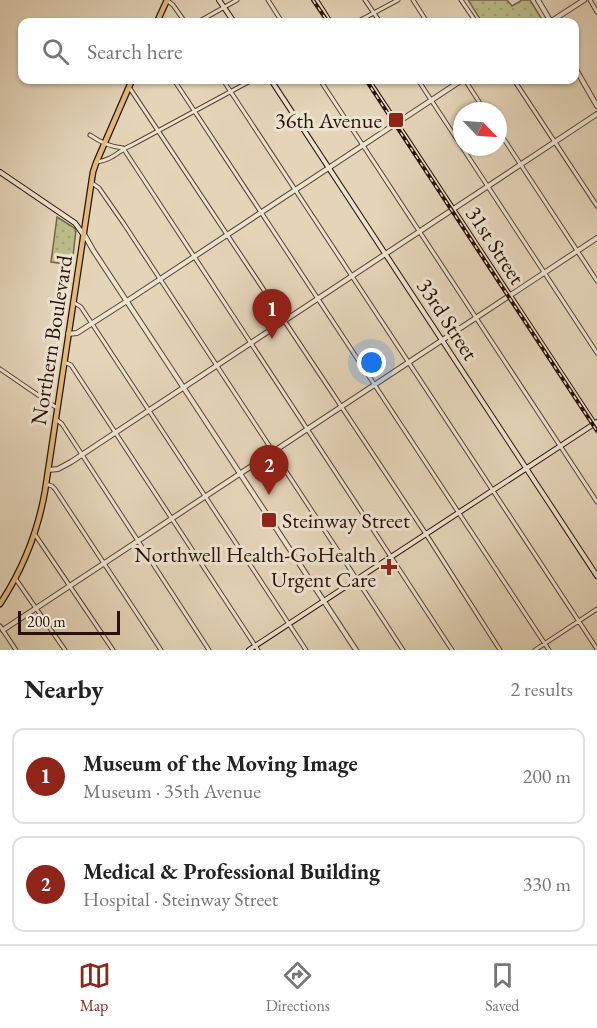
<!DOCTYPE html>
<meta charset="utf-8">
<style>
:root{--surface:#fff;--page:#f6f6f6;--text:#222;--muted:#767676;--line:#e0e0e0;--accent:#8f2418}
body{margin:0;font-family:"EB Garamond",serif;background:var(--page);color:var(--text)}
.compass{position:absolute;left:453px;top:102px;width:54px;height:54px;border-radius:50%;background:var(--surface);box-shadow:0 2px 4px #0004;rotate:115deg}
.scale{position:absolute;left:18px;bottom:15px;width:102px;box-sizing:border-box;padding-left:6px;border:3px solid #2a1105;border-top:0;font-size:16px;line-height:21px;white-space:nowrap;color:#2a1105;-webkit-text-stroke:4px #ede3d1;paint-order:stroke}
.you{position:absolute;left:372px;top:363px;width:21px;height:21px;margin:-15px;border:4px solid #fff;border-radius:50%;background:#1a73e8;box-shadow:0 0 0 9px #1a73e833}
.badge{display:grid;place-items:center;width:39px;height:39px;border-radius:50%;background:var(--accent);color:#fff;font-size:20px;font-weight:700}
.pin{position:absolute;translate:-50% -50px;filter:drop-shadow(0 2px 3px #0008)}
.pin::after{content:'';position:absolute;top:32px;width:21px;height:18px;background:inherit;clip-path:polygon(0 0,100% 0,50% 100%)}
.list{margin:0;padding:0;list-style:none}
h2{display:flex;justify-content:space-between;align-items:center;height:78px;margin:0;padding:0 24px;font-size:26px}
h2 small{font-size:20px;font-weight:400;color:var(--muted)}
.list li{display:grid;grid-template-columns:39px 1fr auto;gap:18px;align-items:center;box-sizing:border-box;height:96px;margin:0 12px 12px;padding:0 12px;border:2px solid var(--line);border-radius:12px}
.list b{display:block;font-size:22px;white-space:nowrap}
.list p{margin:0;font-size:20px;white-space:nowrap;color:var(--muted)}
.list em{font-size:20px;font-style:normal;color:var(--muted)}
.icon{flex:none;width:33px;height:33px;fill:none;stroke:currentColor;stroke-width:2;stroke-linecap:round;stroke-linejoin:round}
.map{position:relative;flex:none;width:597px;height:650px;overflow:hidden}
.search{position:absolute;background:var(--surface);box-shadow:0 2px 4px #0004;left:18px;right:18px;top:18px;height:66px;display:flex;align-items:center;gap:15px;box-sizing:border-box;padding:0 21px;border-radius:12px;color:var(--muted);font-size:22px}
.sheet{height:294px;background:var(--surface)}
nav{display:flex;justify-content:space-around;align-items:center;box-sizing:border-box;height:84px;border-top:2px solid var(--line);background:var(--surface);font-size:16px;color:var(--muted)}
nav a{display:grid;justify-items:center;gap:3px}
nav .on{color:var(--accent)}
.map>svg:first-child{display:block}
</style>
<div class="map">
<svg width="597" height="650" viewBox="0 0 597 650">
<defs>
<pattern id="grass-dots" width="8" height="8" patternUnits="userSpaceOnUse" patternTransform="scale(1.5)"><rect width="8" height="8" fill="#bbbb8a"/><path d="M2 2h.1M6 6h.1" fill="none" stroke="#a1a076" stroke-width="1.8" stroke-linecap="round"/></pattern>
</defs>
<rect width="100%" height="100%" fill="#e4d4b8"/>
<filter id="stains"><feTurbulence type="fractalNoise" baseFrequency=".00333" numOctaves="4"/><feColorMatrix values="0 0 0 0 .2 0 0 0 0 .09 0 0 0 0 .02 0 0 0 .5 -.17"/></filter>
<radialGradient id="worn" r=".72"><stop offset=".6" stop-color="#630" stop-opacity="0"/><stop offset="1" stop-color="#630" stop-opacity=".3"/></radialGradient>
<path fill="url(#grass-dots)" stroke="#726648" stroke-width="1.5" d="M468 0H507L512 6 522 0H530L543 21 541 22H512L511 21 509 22H482Z
M57 217 73 227 76 230 72 265 51 262Z"/>
<g fill="none" stroke-linecap="round" stroke-linejoin="round">
<g stroke="#584232" stroke-width="5">
<path id="minor" d="M268 0 282 22
M365 0 380 22
M413 0 427 22
M461 0 476 22
M590 0 597 12
M168 1 173 5 185 22
M198 22 237 0
M357 22 398 0
M174 80 549 650
M223 80 597 649
M320 80 597 502
M418 80 597 353
M465 80 485 111
M514 80 597 206
M129 87 426 534 500 650
M498 130 597 281
M90 135C100 142 111 147 123 148
M123 148 452 650
M97 162C113 160 119 150 132 145L252 80
M92 183 99 188 124 224 403 650
M73 302 81 307 306 650
M64 362 71 365 258 650
M0 369 57 408
M57 420 62 424 209 650
M46 484 52 486 55 489 161 650
M34 533 113 650
M15 578 65 650
M0 626 16 650
M535 650 597 609"/>
</g>
<g stroke="#584232" stroke-width="6">
<path id="tertiary" d="M538 0 551 22
M550 22 584 0
M574 66 597 106
M84 234 93 250 356 650
M68 334 77 333 127 301 462 80
M48 470 58 469 71 462 597 114
M3 630 597 238"/>
</g>
<g stroke="#2a1105" stroke-width="6">
<path id="secondary" d="M219 0 234 22
M316 0 330 22
M271 80 597 576
M368 80 597 428
M0 172 75 223 83 234
M249 650 597 422"/>
</g>
<g stroke="#2a1105" stroke-width="7">
<path id="primary" d="M157 22 167 0
M0 604C23 569 38 531 45 491L93 172 96 163 132 80"/>
</g>
<use href="#minor" stroke="#ede3d1" stroke-width="3"/>
<use href="#tertiary" stroke="#ede3d1" stroke-width="4"/>
<use href="#secondary" stroke="#ede3d1" stroke-width="4"/>
<use href="#primary" stroke="#e2ba7c" stroke-width="4.5"/>
<g stroke="#2a1105" stroke-width="4">
<path id="rail" d="M313 0 328 22
M366 80 597 431"/>
</g>
<use href="#rail" stroke="#ede3d1" stroke-width="1.5" stroke-dasharray="4.5" stroke-linecap="butt"/>
</g>
<g fill="#8f2418" stroke="#ede3d1" stroke-width="2">
<rect x="388" y="112" width="16" height="16" rx="3"/>
<rect x="261" y="512" width="16" height="16" rx="3"/>
<path d="M386 558h6v6h6v6h-6v6h-6v-6h-6v-6h6z"/>
</g>
<g text-anchor="middle" stroke-width="6" stroke-linejoin="round" paint-order="stroke">
<g font-size="22" fill="#2a1105" stroke="#ede3d1" text-anchor="end">
<text x="382" y="128">36th Avenue</text>
<text x="282" y="528" text-anchor="start">Steinway Street</text>
<text x="376" y="562">Northwell Health-GoHealth<tspan x="376" dy="25">Urgent Care</tspan></text>
</g>
<g font-size="22" fill="#2a1105" stroke="#ede3d1">
<text transform="translate(496 245) rotate(57)" y="8">31st Street</text>
<text transform="translate(448 319) rotate(57)" y="8">33rd Street</text>
<text transform="translate(51 340) rotate(-81)" y="8">Northern Boulevard</text>
</g>
</g>
<rect width="100%" height="100%" filter="url(#stains)"/>
<rect width="100%" height="100%" fill="url(#worn)"/>
</svg>
<svg class="compass" viewBox="-18 -18 36 36"><path d="M0-13l5 13h-10z" fill="#e53935"/><path d="M0 13l5-13h-10z" fill="#767676"/></svg>
<div class="scale">200 m</div>
<div class="you"></div>
<div class="pin badge" style="left:272px;top:339px">1</div>
<div class="pin badge" style="left:269px;top:495px">2</div>
<div class="search"><svg class="icon" aria-label="search" viewBox="0 0 24 24"><circle cx="10" cy="10" r="6"/><path d="M15 15l6 6"/></svg>Search here</div>
</div>
<section class="sheet">
<h2>Nearby<small>2 results</small></h2>
<ul class="list">
<li><span class="badge">1</span><div><b>Museum of the Moving Image</b><p>Museum · 35th Avenue</p></div><em>200 m</em></li>
<li><span class="badge">2</span><div><b>Medical &amp; Professional Building</b><p>Hospital · Steinway Street</p></div><em>330 m</em></li>
</ul>
</section>
<nav>
<a class="on"><svg class="icon" aria-label="map" viewBox="0 0 24 24"><path d="M3 6l6-2 6 2 6-2v14l-6 2-6-2-6 2zM9 4v14M15 6v14"/></svg>Map</a>
<a><svg class="icon" aria-label="directions" viewBox="0 0 24 24"><path d="M12 3l9 9-9 9-9-9zM9 14v-3h6M13 9l2 2-2 2"/></svg>Directions</a>
<a><svg class="icon" aria-label="saved" viewBox="0 0 24 24"><path d="M7 4h10v16l-5-4-5 4z"/></svg>Saved</a>
</nav>
